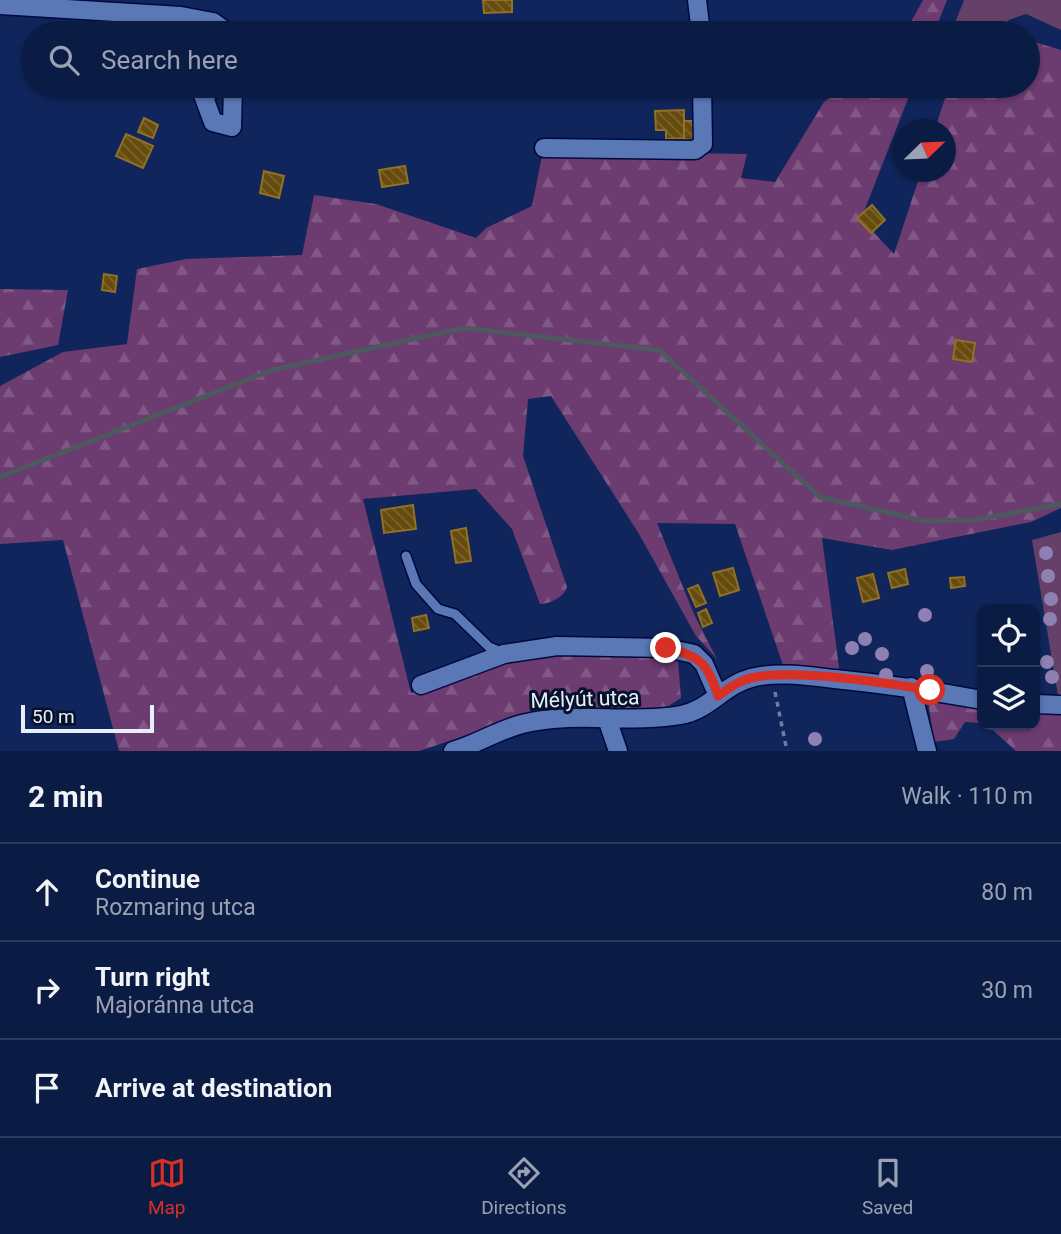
<!DOCTYPE html>
<meta charset="utf-8">
<style>
:root{--surface:#0b1c44;--page:#19294f;--text:#f1f3f6;--muted:#9aa1b2;--line:#2b3a5d;--accent:#d93025}
body{margin:0;font-family:Roboto,sans-serif;background:var(--page);color:var(--text)}
.controls{position:absolute;right:21px;bottom:21px;display:grid;overflow:hidden;border-radius:14px;box-shadow:0 2px 5px #0004}
.controls button{width:63px;height:63px;display:grid;place-items:center;padding:0;border:0;border-bottom:2px solid var(--line);background:var(--surface);color:var(--text);font:35px sans-serif}
.compass{position:absolute;left:893px;top:119px;width:63px;height:63px;border-radius:50%;background:var(--surface);box-shadow:0 2px 5px #0004;rotate:67deg}
.scale{position:absolute;left:21px;bottom:18px;width:133px;box-sizing:border-box;padding-left:7px;border:4px solid #e8effc;border-top:0;font-size:19px;line-height:24px;white-space:nowrap;color:#e8effc;-webkit-text-stroke:5px #071129;paint-order:stroke}
.stop{position:absolute;width:21px;height:21px;margin:-16px;border:5px solid #d93025;border-radius:50%;background:#fff}
.stop.end{background:#d93025;border-color:#fff;box-shadow:0 2px 7px #0008}
.list{margin:0;padding:0;list-style:none}
h2{display:flex;justify-content:space-between;align-items:center;height:91px;margin:0;padding:0 28px;font-size:30px}
h2 small{font-size:23px;font-weight:400;color:var(--muted)}
.list li{display:grid;grid-template-columns:46px 1fr auto;gap:21px;align-items:center;box-sizing:border-box;height:98px;padding:0 28px;border-top:2px solid var(--line)}
.list b{display:block;font-size:26px;white-space:nowrap}
.list p{margin:0;font-size:23px;white-space:nowrap;color:var(--muted)}
.list em{font-size:23px;font-style:normal;color:var(--muted)}
.icon{flex:none;width:38px;height:38px;fill:none;stroke:currentColor;stroke-width:2;stroke-linecap:round;stroke-linejoin:round}
.map{position:relative;flex:none;width:1061px;height:751px;overflow:hidden}
.search{position:absolute;background:var(--surface);box-shadow:0 2px 5px #0004;left:21px;right:21px;top:21px;height:77px;display:flex;align-items:center;gap:18px;box-sizing:border-box;padding:0 24px;border-radius:38px;color:var(--muted);font-size:26px}
.sheet{height:385px;background:var(--surface)}
nav{display:flex;justify-content:space-around;align-items:center;box-sizing:border-box;height:98px;border-top:2px solid var(--line);background:var(--surface);font-size:19px;color:var(--muted)}
nav a{display:grid;justify-items:center;gap:4px}
nav .on{color:var(--accent)}
.map>svg:first-child{display:block}
</style>
<div class="map">
<svg width="1061" height="751" viewBox="0 0 1061 751">
<defs>
<pattern id="forest-firs" width="22" height="20" patternUnits="userSpaceOnUse" patternTransform="scale(1.75)"><rect width="22" height="20" fill="#6c3b70"/><path d="M5 1l3.5 6h-7zM16 11l3.5 6h-7z" fill="#815885"/></pattern>
<pattern id="building-back-hatch" width="6" height="6" patternUnits="userSpaceOnUse" patternTransform="scale(1.75)"><rect width="6" height="6" fill="#654b0c"/><path d="M-1 5l2 2M0 0l6 6M5-1l2 2" fill="none" stroke="#7b6530"/></pattern>
</defs>
<rect width="100%" height="100%" fill="#0f255b"/>
<path fill="#654069" d="M964 0H1061V30L1026 14 1009 20 997 33H951Z
M1061 532V698L1058 696 1032 540Z"/>
<path fill="url(#forest-firs)" d="M923 0H947L934 33H905Z
M1028 40 1061 50V508L1031 522 892 550 822 538 840 675 785 671 735 524 657 523 694 614 717 659 696 636 639 534 551 396 528 399 523 456 567 587C564 597 550 604 540 604L512 529 476 489 363 499 411 693 486 661 605 651 638 652 678 661 681 698 664 709 516 719 419 751H119L63 540 0 544V386L63 352 127 344 137 269 186 259 302 255 314 195 376 204 476 238 486 228 532 206 543 151 747 154 741 178 775 182 824 102 844 86H913L861 219 894 254 921 172H946V130L935 129 949 86H1028Z
M0 289 68 290 58 345 0 357Z
M927 694 982 704V723L965 722 954 739 934 742Z
M1035 709 1061 711V751H1016L987 725H1035Z"/>
<g fill="none" stroke-linecap="round" stroke-linejoin="round">
<path stroke="#4d595e" stroke-width="5" d="M0 477 272 370 464 328 659 350 820 497 925 521 975 520 1061 504"/>
</g>
<path fill="url(#building-back-hatch)" stroke="#927024" stroke-width="2" d="M483 0H512V12L484 13Z
M736 22 754 27 752 33H734Z
M677 29V33H660V30Z
M684 110V138L666 139V130H656L655 111Z
M144 118 158 125 153 138 138 132Z
M684 121H696V142L684 143Z
M126 134 153 146 143 168 116 156Z
M405 166 408 183 382 187 379 170Z
M264 171 284 176 279 198 260 193Z
M872 205 885 220 871 233 857 218Z
M104 274 117 276 115 292 102 290Z
M956 340 975 343 972 362 953 359Z
M413 505 416 529 384 533 381 510Z
M466 528 471 561 456 563 451 531Z
M733 568 739 590 720 596 713 573Z
M905 569 908 584 892 588 888 573Z
M873 574 879 598 863 602 857 578Z
M964 577 965 586 951 588 950 578Z
M698 585 706 603 696 607 688 589Z
M706 609 712 623 703 627 698 613Z
M426 615 429 628 414 631 412 618Z"/>
<g fill="none" stroke-linecap="round" stroke-linejoin="round">
<g stroke="#00093e" stroke-width="12">
<path id="lane" d="M406 556 416 584 438 609 455 614 489 647 503 653"/>
</g>
<g stroke="#00093e" stroke-width="21">
<path id="street" d="M697 0 701 33
M0 5 181 16 213 22 228 33
M219 86 203 95 213 122 232 127 233 86
M544 148 695 150 703 144 702 86
M421 685 504 654 557 646 666 648 694 654 704 664 718 696
M911 687 927 751
M1035 704 1061 705
M607 719 618 751
M453 751C477 744 498 730 522 724 573 711 629 724 681 715 709 710 724 685 751 678 777 671 808 676 835 679 885 684 933 691 982 700"/>
</g>
<path stroke="#6e7ea2" stroke-width="3.5" stroke-dasharray="5 5" stroke-linecap="butt" d="M775 692 787 751"/>
<use href="#lane" stroke="#5a78b5" stroke-width="9"/>
<use href="#street" stroke="#5a78b5" stroke-width="18"/>
</g>
<g fill="#8e80b2">
<circle cx="1046" cy="553" r="7"/>
<circle cx="1048" cy="576" r="7"/>
<circle cx="1051" cy="599" r="7"/>
<circle cx="925" cy="615" r="7"/>
<circle cx="1050" cy="619" r="7"/>
<circle cx="865" cy="639" r="7"/>
<circle cx="852" cy="648" r="7"/>
<circle cx="882" cy="654" r="7"/>
<circle cx="1047" cy="662" r="7"/>
<circle cx="927" cy="671" r="7"/>
<circle cx="886" cy="675" r="7"/>
<circle cx="1052" cy="677" r="7"/>
<circle cx="815" cy="739" r="7"/>
</g>
<g fill="none" stroke-linecap="round" stroke-linejoin="round">
<path stroke="#d93025" stroke-width="9" d="M666 648C700 656 707 662 718 696 729 688 738 681 751 678 793 668 886 683 930 690"/>
</g>
<g text-anchor="middle" stroke-width="6" stroke-linejoin="round" paint-order="stroke">
<g font-size="21" fill="#e8effc" stroke="#071129">
<text transform="translate(585 699) rotate(-2)" y="7">Mélyút utca</text>
</g>
</g>
</svg>
<div class="controls">
<button><svg class="icon" aria-label="locate" viewBox="0 0 24 24"><circle cx="12" cy="12" r="6"/><path d="M12 2v4M12 18v4M2 12h4M18 12h4"/></svg></button>
<button><svg class="icon" aria-label="layers" viewBox="0 0 24 24"><path d="M12 4l9 5-9 5-9-5zM3 14l9 5 9-5"/></svg></button>
</div>
<svg class="compass" viewBox="-18 -18 36 36"><path d="M0-13l5 13h-10z" fill="#e53935"/><path d="M0 13l5-13h-10z" fill="#9aa1b2"/></svg>
<div class="scale">50 m</div>
<div class="stop" style="left:930px;top:690px"></div>
<div class="stop end" style="left:666px;top:648px"></div>
<div class="search"><svg class="icon" aria-label="search" viewBox="0 0 24 24"><circle cx="10" cy="10" r="6"/><path d="M15 15l6 6"/></svg>Search here</div>
</div>
<section class="sheet">
<h2>2 min<small>Walk · 110 m</small></h2>
<ul class="list">
<li><svg class="icon" aria-label="ahead" viewBox="0 0 24 24"><path d="M12 20V5M6 11l6-6 6 6"/></svg><div><b>Continue</b><p>Rozmaring utca</p></div><em>80 m</em></li>
<li><svg class="icon" aria-label="right" viewBox="0 0 24 24"><path d="M7 20v-9h11M14 6l5 5-5 5"/></svg><div><b>Turn right</b><p>Majoránna utca</p></div><em>30 m</em></li>
<li><svg class="icon" aria-label="arrive" viewBox="0 0 24 24"><path d="M6 21V4h12l-3 4 3 4H6"/></svg><div><b>Arrive at destination</b></div></li>
</ul>
</section>
<nav>
<a class="on"><svg class="icon" aria-label="map" viewBox="0 0 24 24"><path d="M3 6l6-2 6 2 6-2v14l-6 2-6-2-6 2zM9 4v14M15 6v14"/></svg>Map</a>
<a><svg class="icon" aria-label="directions" viewBox="0 0 24 24"><path d="M12 3l9 9-9 9-9-9zM9 14v-3h6M13 9l2 2-2 2"/></svg>Directions</a>
<a><svg class="icon" aria-label="saved" viewBox="0 0 24 24"><path d="M7 4h10v16l-5-4-5 4z"/></svg>Saved</a>
</nav>
